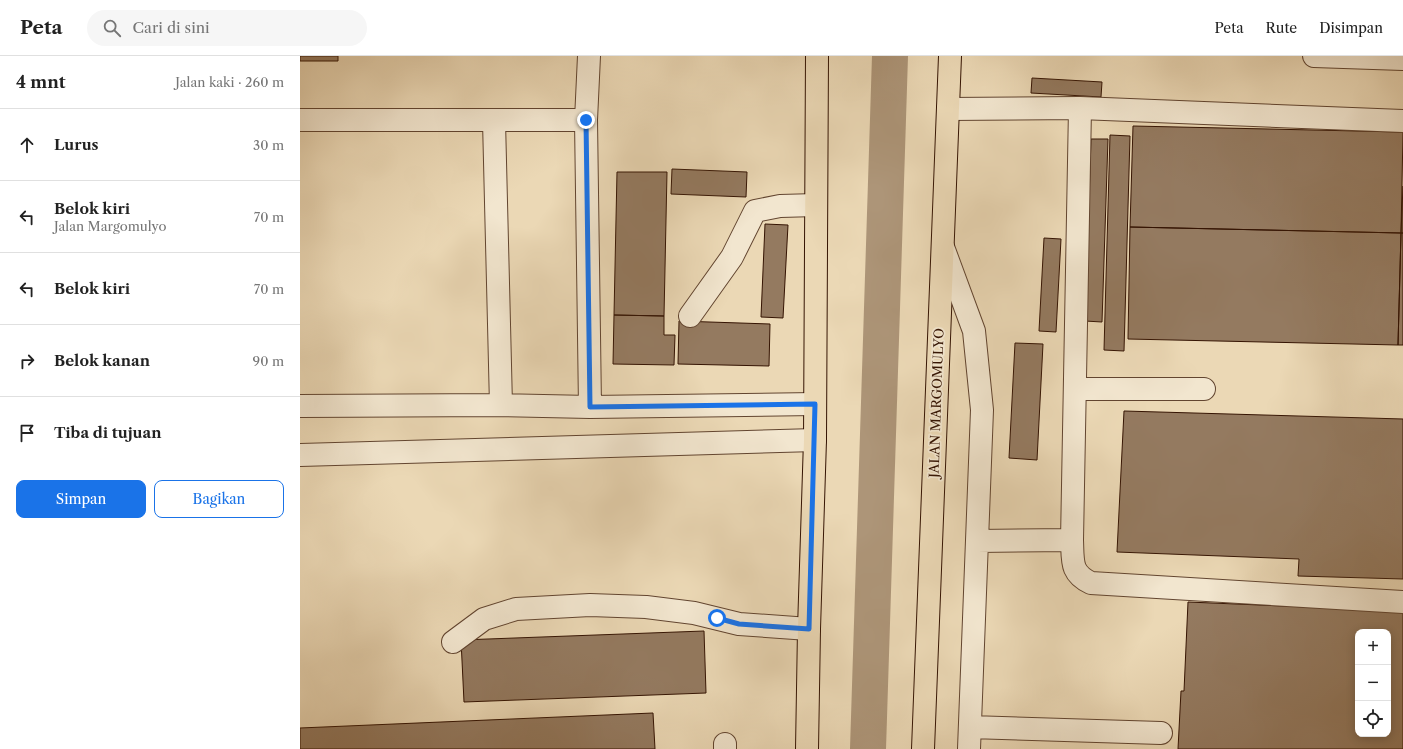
<!DOCTYPE html>
<html lang="id">
<meta charset="utf-8">
<style>
:root{--surface:#fff;--page:#f6f6f6;--text:#222;--muted:#767676;--line:#e0e0e0;--accent:#1a73e8}
body{margin:0;font-family:"Libre Caslon Text",serif;background:var(--page);color:var(--text)}
.controls{position:absolute;right:12px;bottom:12px;display:grid;overflow:hidden;border-radius:8px;box-shadow:0 2px 10px #0003}
.controls button{width:36px;height:36px;display:grid;place-items:center;padding:0;border:0;border-bottom:1px solid var(--line);background:var(--surface);color:var(--text);font:20px sans-serif}
.stop{position:absolute;width:12px;height:12px;margin:-9px;border:3px solid #1a73e8;border-radius:50%;background:#fff}
.stop.end{background:#1a73e8;border-color:#fff;box-shadow:0 1px 4px #0008}
.list{margin:0;padding:0;list-style:none}
h2{display:flex;justify-content:space-between;align-items:center;height:52px;margin:0;padding:0 16px;font-size:17px}
h2 small{font-size:13px;font-weight:400;color:var(--muted)}
.list li{display:grid;grid-template-columns:26px 1fr auto;gap:12px;align-items:center;box-sizing:border-box;height:72px;padding:0 16px;border-top:1px solid var(--line)}
.list b{display:block;font-size:15px;white-space:nowrap}
.list p{margin:0;font-size:13px;white-space:nowrap;color:var(--muted)}
.list em{font-size:13px;font-style:normal;color:var(--muted)}
.actions{display:flex;gap:8px;padding:12px 16px}
.actions a{flex:1;padding:9px 0;border:1px solid var(--accent);border-radius:8px;text-align:center;font-size:14px;color:var(--accent)}
.actions .main{background:var(--accent);color:#fff}
.icon{flex:none;width:22px;height:22px;fill:none;stroke:currentColor;stroke-width:2;stroke-linecap:round;stroke-linejoin:round}
.map{position:relative;flex:none;width:1103px;height:693px;overflow:hidden}
header{display:flex;align-items:center;gap:24px;box-sizing:border-box;height:56px;padding:0 20px;background:var(--surface);border-bottom:1px solid var(--line)}
header strong{font-size:19px}
nav{display:flex;gap:22px;margin-inline-start:auto;font-size:14px}
.search{width:280px;height:36px;background:var(--page);display:flex;align-items:center;gap:10px;box-sizing:border-box;padding:0 14px;border-radius:22px;color:var(--muted);font-size:15px}
main{display:flex}
aside{flex:1;background:var(--surface)}
.map>svg:first-child{display:block}
</style>
<header>
<strong>Peta</strong>
<div class="search"><svg class="icon" aria-label="search" viewBox="0 0 24 24"><circle cx="10" cy="10" r="6"/><path d="M15 15l6 6"/></svg>Cari di sini</div>
<nav><a>Peta</a><a>Rute</a><a>Disimpan</a></nav>
</header>
<main>
<aside>
<h2>4 mnt<small>Jalan kaki · 260 m</small></h2>
<ul class="list">
<li><svg class="icon" aria-label="ahead" viewBox="0 0 24 24"><path d="M12 20V5M6 11l6-6 6 6"/></svg><div><b>Lurus</b></div><em>30 m</em></li>
<li><svg class="icon" aria-label="left" viewBox="0 0 24 24"><path d="M17 20v-9H6M10 6l-5 5 5 5"/></svg><div><b>Belok kiri</b><p>Jalan Margomulyo</p></div><em>70 m</em></li>
<li><svg class="icon" aria-label="left" viewBox="0 0 24 24"><path d="M17 20v-9H6M10 6l-5 5 5 5"/></svg><div><b>Belok kiri</b></div><em>70 m</em></li>
<li><svg class="icon" aria-label="right" viewBox="0 0 24 24"><path d="M7 20v-9h11M14 6l5 5-5 5"/></svg><div><b>Belok kanan</b></div><em>90 m</em></li>
<li><svg class="icon" aria-label="arrive" viewBox="0 0 24 24"><path d="M6 21V4h12l-3 4 3 4H6"/></svg><div><b>Tiba di tujuan</b></div></li>
</ul>
<div class="actions"><a class="main">Simpan</a><a>Bagikan</a></div>
</aside>
<div class="map">
<svg width="1103" height="693" viewBox="0 0 1103 693">
<rect width="100%" height="100%" fill="#ebd8b5"/>
<filter id="stains"><feTurbulence type="fractalNoise" baseFrequency=".005" numOctaves="4"/><feColorMatrix values="0 0 0 0 .2 0 0 0 0 .09 0 0 0 0 .02 0 0 0 .5 -.17"/></filter>
<radialGradient id="worn" r=".72"><stop offset=".6" stop-color="#630" stop-opacity="0"/><stop offset="1" stop-color="#630" stop-opacity=".3"/></radialGradient>
<g fill="none" stroke-linecap="round" stroke-linejoin="round">
<path stroke="#ad9578" stroke-width="36" d="M568 693 590 0"/>
</g>
<path fill="#947a60" stroke="#351403" fill-rule="evenodd" d="M0 0H38V5H0Z
M732 22 802 26 801 41 731 37Z
M833 70 1103 76 1101 177 830 171Z
M810 79 830 80 824 295 804 294Z
M791 83H808L802 266 785 265Z
M372 113 447 116 446 141 371 138Z
M317 116H367L364 260 314 259Z
M1103 130V177H1101Z
M465 168 488 169 483 262 461 261Z
M830 171 1101 177 1098 289 828 283Z
M1101 177H1103V289H1098Z
M744 182 761 183 756 276 739 275Z
M314 259 364 260V279H375L374 309 313 308Z
M379 265 470 268 469 310 378 308Z
M715 287 743 288 737 404 709 402Z
M824 355 1103 363V523L998 520 999 503 817 496Z
M888 546 1103 555V693H878L881 635H884ZM1058 576H1088V678H1058Z
M404 575 406 637 164 646 161 584Z
M353 657 355 693H0V672Z"/>
<g fill="none" stroke-linecap="round" stroke-linejoin="round">
<g stroke="#624530" stroke-width="24">
<path id="minor" d="M1014 0 1103 3
M780 52 772 484C773 505 770 517 791 527L1103 546
M648 53 780 52 1103 65
M0 64H286L290 351 515 348
M286 64 289 0
M194 65 201 349
M643 191 674 275 682 354 669 693
M390 260 432 201 455 155 480 150 516 149
M776 333H904
M0 350 201 349 290 351
M0 399 515 384
M677 485 772 484
M153 586 184 563 216 553 290 549 346 551 394 557 439 568 509 573
M670 671 861 677
M425 688V693"/>
</g>
<g stroke="#351403" stroke-width="24">
<path id="major" d="M507 693 509 573 515 384 517 0
M623 693 650 0"/>
</g>
<use href="#minor" stroke="#f2e6cf" stroke-width="22"/>
<use href="#major" stroke="#ebd8b5" stroke-width="22"/>
</g>
<g fill="none" stroke-linecap="round" stroke-linejoin="round">
<path stroke="#1a73e8" stroke-width="5" d="M286 64 290 351 515 348 509 573 439 568 417 562"/>
</g>
<g text-anchor="middle" stroke-width="3.5" stroke-linejoin="round" paint-order="stroke">
<g font-size="13" fill="#351403" stroke="#f2e6cf">
<text transform="translate(636 347) rotate(-88)" y="5">JALAN MARGOMULYO</text>
</g>
</g>
<rect width="100%" height="100%" filter="url(#stains)"/>
<rect width="100%" height="100%" fill="url(#worn)"/>
</svg>
<div class="controls">
<button>+</button>
<button>−</button>
<button><svg class="icon" aria-label="locate" viewBox="0 0 24 24"><circle cx="12" cy="12" r="6"/><path d="M12 2v4M12 18v4M2 12h4M18 12h4"/></svg></button>
</div>
<div class="stop" style="left:417px;top:562px"></div>
<div class="stop end" style="left:286px;top:64px"></div>
</div>
</main>
